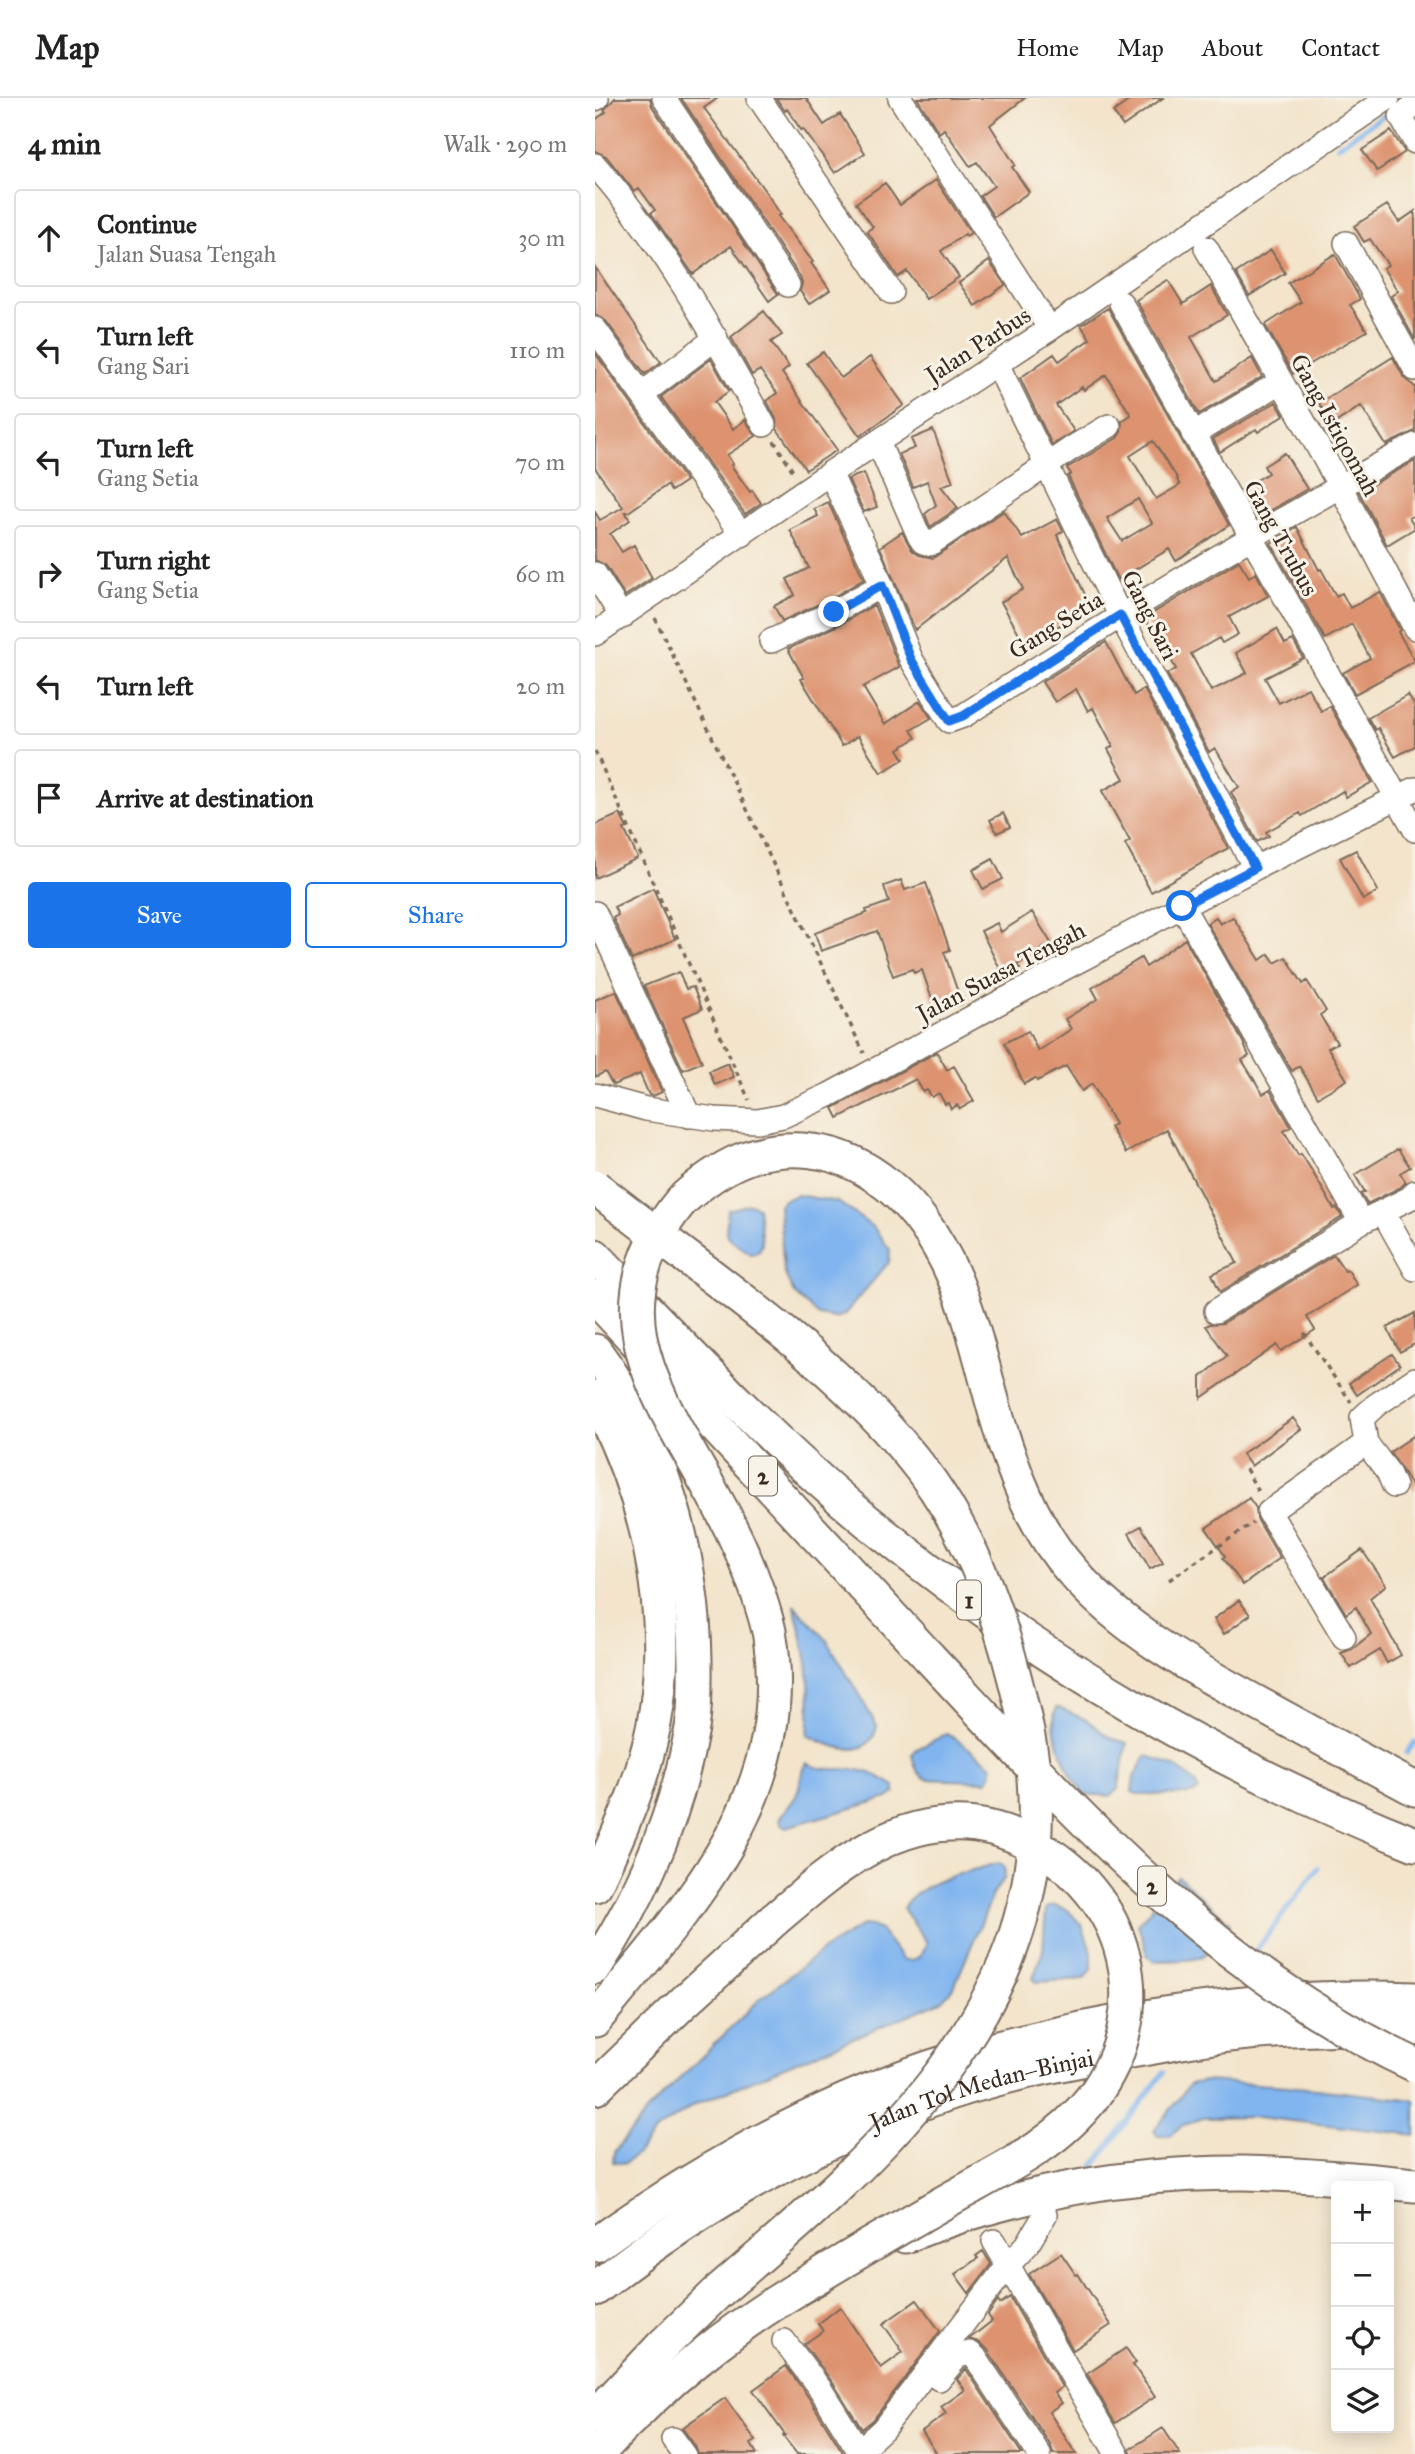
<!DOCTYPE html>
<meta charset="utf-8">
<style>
:root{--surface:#fff;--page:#f6f6f6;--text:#222;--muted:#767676;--line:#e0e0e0;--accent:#1a73e8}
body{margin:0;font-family:"IM FELL Great Primer",serif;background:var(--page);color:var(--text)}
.controls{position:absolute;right:21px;bottom:21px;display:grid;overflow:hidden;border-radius:7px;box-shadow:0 4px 18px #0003}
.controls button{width:63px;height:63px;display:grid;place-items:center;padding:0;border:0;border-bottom:2px solid var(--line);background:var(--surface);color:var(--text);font:35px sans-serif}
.stop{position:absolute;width:21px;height:21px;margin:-16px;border:5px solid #1a73e8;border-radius:50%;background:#fff}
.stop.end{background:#1a73e8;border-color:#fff;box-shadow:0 2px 7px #0008}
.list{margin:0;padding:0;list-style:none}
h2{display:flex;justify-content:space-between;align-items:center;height:91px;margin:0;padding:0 28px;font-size:30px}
h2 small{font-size:23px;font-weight:400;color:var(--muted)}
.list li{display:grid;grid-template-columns:46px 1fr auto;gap:21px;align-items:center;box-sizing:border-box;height:98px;margin:0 14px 14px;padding:0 14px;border:2px solid var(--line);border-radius:7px}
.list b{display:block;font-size:26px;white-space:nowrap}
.list p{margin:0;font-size:23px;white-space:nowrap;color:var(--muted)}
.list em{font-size:23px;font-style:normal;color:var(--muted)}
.actions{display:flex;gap:14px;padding:21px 28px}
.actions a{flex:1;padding:16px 0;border:2px solid var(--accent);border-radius:7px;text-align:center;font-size:24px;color:var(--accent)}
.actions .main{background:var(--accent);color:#fff}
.icon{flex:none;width:38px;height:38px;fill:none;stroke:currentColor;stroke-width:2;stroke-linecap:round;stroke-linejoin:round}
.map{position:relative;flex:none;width:820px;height:2356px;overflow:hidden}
header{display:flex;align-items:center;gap:42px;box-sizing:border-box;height:98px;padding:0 35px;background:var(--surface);border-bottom:2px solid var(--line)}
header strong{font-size:33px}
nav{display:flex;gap:38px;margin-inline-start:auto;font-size:24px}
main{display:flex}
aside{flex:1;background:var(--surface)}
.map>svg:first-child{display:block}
</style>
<header>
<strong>Map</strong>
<nav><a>Home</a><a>Map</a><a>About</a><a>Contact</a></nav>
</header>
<main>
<aside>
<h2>4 min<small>Walk · 290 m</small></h2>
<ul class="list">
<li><svg class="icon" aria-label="ahead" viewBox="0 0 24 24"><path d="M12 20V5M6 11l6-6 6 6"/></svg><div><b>Continue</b><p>Jalan Suasa Tengah</p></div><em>30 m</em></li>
<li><svg class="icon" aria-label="left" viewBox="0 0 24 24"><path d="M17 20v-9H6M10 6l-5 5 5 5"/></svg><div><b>Turn left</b><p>Gang Sari</p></div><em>110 m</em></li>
<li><svg class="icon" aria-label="left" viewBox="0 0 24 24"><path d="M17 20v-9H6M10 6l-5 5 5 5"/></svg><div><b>Turn left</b><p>Gang Setia</p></div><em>70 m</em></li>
<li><svg class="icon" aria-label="right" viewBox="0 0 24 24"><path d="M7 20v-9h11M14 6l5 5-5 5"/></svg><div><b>Turn right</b><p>Gang Setia</p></div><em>60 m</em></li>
<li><svg class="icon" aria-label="left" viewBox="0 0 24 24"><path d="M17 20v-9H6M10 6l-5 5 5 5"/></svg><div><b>Turn left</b></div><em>20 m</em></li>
<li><svg class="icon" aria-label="arrive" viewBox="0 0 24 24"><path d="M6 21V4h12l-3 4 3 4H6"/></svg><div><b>Arrive at destination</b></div></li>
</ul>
<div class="actions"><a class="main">Save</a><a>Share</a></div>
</aside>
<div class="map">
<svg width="820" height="2356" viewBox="0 0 820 2356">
<rect width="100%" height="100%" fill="#f7f3e8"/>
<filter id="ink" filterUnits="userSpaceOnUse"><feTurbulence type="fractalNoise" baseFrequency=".0143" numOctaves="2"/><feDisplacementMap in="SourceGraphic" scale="14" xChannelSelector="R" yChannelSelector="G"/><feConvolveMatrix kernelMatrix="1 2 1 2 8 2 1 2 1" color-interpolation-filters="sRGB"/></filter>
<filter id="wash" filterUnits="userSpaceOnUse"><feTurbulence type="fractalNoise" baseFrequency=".00686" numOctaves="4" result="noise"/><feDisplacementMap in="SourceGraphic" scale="28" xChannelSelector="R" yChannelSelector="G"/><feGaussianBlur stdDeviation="1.57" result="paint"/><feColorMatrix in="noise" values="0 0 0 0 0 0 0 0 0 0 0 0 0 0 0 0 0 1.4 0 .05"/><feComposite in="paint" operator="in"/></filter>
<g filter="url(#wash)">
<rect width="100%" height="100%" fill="#f3e4cb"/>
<path fill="#81b5ef" stroke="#5e7086" stroke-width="2" d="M202 1097 243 1104 279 1130 295 1152 294 1164 249 1217 240 1220 223 1217 199 1196 189 1174 184 1107 189 1102Z
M155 1106 163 1109 167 1147 163 1154 156 1156 136 1142 131 1136 133 1112Z
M199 1507 232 1542 282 1628C274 1665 236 1649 213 1637 218 1586 212 1556 199 1507Z
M462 1609 492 1622 515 1640 532 1645 523 1691 515 1698 489 1696C474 1677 451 1631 462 1609Z
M351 1636 361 1641 397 1667V1675L392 1683C382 1682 333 1683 330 1680 322 1676 318 1665 317 1656L322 1651Z
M551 1658C569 1662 598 1675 604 1693L597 1696 546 1697 537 1694 539 1679Z
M212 1665C227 1674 246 1670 263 1672 278 1674 288 1681 300 1688V1695L293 1700 191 1729 186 1727 184 1722C188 1713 196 1707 201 1698 206 1688 205 1675 212 1665Z
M404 1765 410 1770 409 1781 399 1794 359 1889 347 1903 99 2007 61 2033 42 2056 29 2066 18 2064 19 2054 56 2009 165 1901 228 1852 268 1827 277 1828 285 1832 308 1862C323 1863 327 1858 332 1845L308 1810C329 1780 370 1775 404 1765Z
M583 1778 635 1825C606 1868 608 1861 558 1863L552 1857 543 1826Z
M459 1807 473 1812 487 1828 497 1855V1871L489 1881 442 1884 438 1881 448 1852 451 1810Z
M609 1983 692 1988 820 2002V2037L662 2019 608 2020 586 2028 574 2038H563L559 2033 595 1986Z"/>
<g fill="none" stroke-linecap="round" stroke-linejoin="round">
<path stroke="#81b5ef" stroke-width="5" d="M743 48 801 9
M812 1655 820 1644
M659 1855 723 1770
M495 2073 569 1974
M457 2123 472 2103"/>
</g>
<g id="blocks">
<path fill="#dd936f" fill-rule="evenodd" d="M20 0H55L57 8 183 196 174 203 136 148 98 176 56 115 60 112 44 90 39 93 11 58 0 53V22L11 14 9 12Z
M86 0H123L109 10 170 93 186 117 183 118 218 164 216 165 235 192 214 206 205 193 207 185 205 179Z
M181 0H211L229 27 245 16 270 55 240 75 208 31 206 32 192 11 190 13Z
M322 0H430L395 27 420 67 417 69 434 94 399 119 385 98 399 88 382 64 375 68 349 31 344 35Z
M538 0H568L528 28 518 14Z
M796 33 810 54 782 73 767 52Z
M341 82 376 135 371 138 370 136 346 153 364 179 331 201 312 173 303 179 272 133 278 129 261 105 290 85 305 107Z
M792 107 804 124 820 113V242L796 198 803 193 788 170 793 167 775 141 769 144 759 128Z
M676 152 690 175 654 198 641 175Z
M740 156 765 201 755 207 772 233 698 276 670 227 706 204 693 185Z
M394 163 410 187 380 208 364 185Z
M0 169 66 264 50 276 11 223 0 217Z
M573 182 588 206 616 188 632 217 596 239 621 283 657 260 667 279 604 316 541 202Z
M513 210 634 427 581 463 574 451 523 482 473 378 476 376 472 370 522 340 526 334 527 323 536 317 511 277 489 292 487 289 461 307 479 333 457 347 425 280 459 256 464 263 495 241 486 227ZM558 343 583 381 582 382 585 387 561 401 535 358ZM543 401 557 425 527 443 512 420Z
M169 213 187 237 176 244 194 269 187 275 242 352 211 372 182 331 181 321 172 303 182 295 165 272 157 277 136 239Z
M228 254 246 280 275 259 309 307 265 338 212 265Z
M0 255 91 383 76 393 72 387 32 415 30 413 35 422 15 436 27 454 39 447 57 480 30 498 11 468 0 462V414L5 422 28 409 0 370Z
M798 259 808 278 820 289V333L791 347 766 308 737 327 724 305Z
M116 261 134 293 119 304 138 331 150 322 161 338 132 357 138 366 136 367 155 394 157 392 166 405 150 416 66 299Z
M681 304 689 317 663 334 661 331 625 354 618 341Z
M338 332 358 384 346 388 363 410 335 429 330 416 341 407 332 383 318 389 304 356 320 350 316 341Z
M690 355 712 391 662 420 646 392 673 375 669 368Z
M820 363V417L814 420 820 430 792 447 764 394Z
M269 375 282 409 269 414 253 381Z
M233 404 269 481 233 502 187 523 179 508 200 497 192 481 214 470 195 432 223 418 219 411Z
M409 413 427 440 462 421 468 433 462 437 494 505 471 515 474 523 449 535 448 533 429 544 406 504 428 491 413 460 320 532 285 449 307 434 317 452 324 457 338 460Z
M702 429 724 472 726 471 741 498 747 495 755 510 785 494 805 532 803 534 820 563 760 596 748 575 775 560 757 526 730 541 676 445Z
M644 463 654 479 661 475 673 498 634 519 643 536 627 545 624 540 596 556 616 593 652 575 641 555 682 531 690 546 698 542 708 560 670 580 684 605 713 590 726 613 735 608 777 684 751 699 748 693 707 718 705 715 671 734 674 738 662 744 636 694 644 689 620 650 614 654 572 576 581 571 561 534 558 536 550 520Z
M279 507 304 569 268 589 290 626 325 603 336 620 316 632 321 640 303 651 309 661 286 675 263 638 247 648 206 581 209 580 193 551 246 526Z
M511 544 539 597 549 591 633 750 556 794 530 746 535 743 507 693 529 681 513 651 518 648 498 610 493 613 481 591 460 604 447 584Z
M813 597 820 609V648L800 659 783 630 780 632 773 620Z
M408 715 415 729 402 735 395 722Z
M25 716 32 730 29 731 43 760 0 780V727Z
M761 752 783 793 768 802 745 760Z
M398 761 408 781 388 791 378 772Z
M306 782 310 792 331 785 355 852 349 854 367 906 342 915 327 872 319 875 317 871 298 878 282 833 226 853 220 835 272 815 271 812 294 804 289 788Z
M58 790 80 841 37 862 18 820 23 817 19 809Z
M437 814 456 845 422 867 425 871 409 879 386 833 402 825 406 834Z
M621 819 625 826 638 819 665 862 674 856 680 865 691 859 708 886 712 883 731 913 725 917 742 945 733 950 752 982 723 999 704 968 697 973 612 825Z
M590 841 648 944 654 958 647 962 668 996 675 992 696 1029 689 1033 703 1057 706 1056 714 1068 739 1111 742 1110 747 1119 625 1194 617 1176 642 1165 572 1031 531 1055 515 1029 520 1026 497 986 487 993 471 968 442 983 440 980 429 986 409 945 433 933 443 953 476 931 470 921 503 901 497 890 546 860 551 869Z
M84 874 91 891 98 889 107 911 88 919 107 964 88 972 49 888Z
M21 893 67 994 58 998 54 997 45 976 18 987 10 974 0 979V902Z
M342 954 352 972 359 968 379 1003 365 1011 362 1007 356 1011 353 1005 350 1006 344 995 337 999 332 992 328 994 321 981 243 1020 238 1010Z
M133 965 139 979 120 987 114 973Z
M803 1051 815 1069 805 1075 811 1084 806 1089 772 1106 766 1096 770 1094 760 1077Z
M739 1157 750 1173 753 1172 762 1187 712 1219 720 1232 686 1253 682 1247 606 1300V1279L632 1258 611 1228 615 1226 628 1225Z
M820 1215V1246L805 1254 792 1230Z
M797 1256 805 1267 762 1297 754 1285Z
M698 1320 706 1331 656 1368 647 1356Z
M820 1337V1393L795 1354Z
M654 1400 661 1410 662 1421 685 1460 648 1487 628 1460 630 1458 611 1430Z
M546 1428 568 1464 555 1471 534 1435Z
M767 1452 791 1487 775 1500 806 1557 792 1565 785 1552 756 1570 746 1555 757 1551 776 1536 761 1509 751 1516 729 1479Z
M644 1502 655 1517 629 1536 619 1521Z
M388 2153 396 2166 374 2195 360 2176 383 2160 381 2158Z
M466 2155 481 2177 483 2176 516 2227 478 2252 434 2176Z
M415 2199 467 2289 459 2295 467 2305 454 2314 481 2356H458L456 2348 392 2251 383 2244 374 2241 397 2223 393 2217 403 2203 405 2206Z
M322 2202 345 2233 278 2322 267 2331 238 2285 209 2246 228 2233 223 2226 245 2209 286 2270 308 2254 288 2226Z
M531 2250 541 2265 538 2267 560 2299 520 2325 492 2276Z
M191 2268 214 2300 249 2356H202L188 2338 190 2337 158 2292Z
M371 2271 427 2356H342L327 2333 351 2316 346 2309 370 2292 362 2281Z
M130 2300 161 2343 156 2346 162 2356H103L100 2348 87 2330Z
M568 2330 585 2356H536L535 2351Z"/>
</g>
</g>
<g filter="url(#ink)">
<use href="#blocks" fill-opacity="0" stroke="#7b6b5b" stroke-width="2"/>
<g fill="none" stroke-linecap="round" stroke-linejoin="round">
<g stroke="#7b6b5b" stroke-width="26">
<path id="minor" d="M69 0 193 187
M164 0 296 194
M305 0 455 231
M0 1 2 0
M820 6 806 19 820 44
M0 67C68 144 119 237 169 327
M751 145 820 271
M611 150 745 388 820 530
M526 205 820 732
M0 231 147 437
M402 266 525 517 660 770
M47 296 121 240
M598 336 686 284
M283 344 324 438 328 444 335 446 477 350 514 328
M235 375 278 466 316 561 354 623 368 618C515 522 666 431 820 347
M0 476 27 519
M0 536 235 375 455 231 793 0
M176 543 239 514 287 487
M587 808 766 1124 815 1100 820 1094
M0 815 94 1018
M0 997 51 1011 119 1021 163 1023 188 1018 234 997 409 902 660 770 820 691
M788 1114 820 1171
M621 1213 766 1124
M799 1388 793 1374 771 1345 767 1320 781 1307 820 1281
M749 1539 674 1414 771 1345
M399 2143 522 2356
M189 2243 226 2292 266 2356
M344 2281 363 2258 375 2255 380 2259 444 2356
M78 2341 89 2356
M264 2353 288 2331 413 2167 432 2147 450 2117"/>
</g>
<g stroke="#7b6b5b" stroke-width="37">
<g id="highway">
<path d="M86 1103C124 1068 164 1046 217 1053 245 1056 272 1070 294 1088 373 1155 380 1257 411 1349 426 1393 445 1437 476 1472 529 1534 603 1573 673 1611 722 1638 771 1665 820 1691"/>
<path d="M0 1158C88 1249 174 1342 272 1423 435 1557 624 1668 820 1746"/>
<path d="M0 1199 334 1559"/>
<path d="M0 1253C66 1342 98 1451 100 1561 100 1583 101 1607 97 1630 82 1716 48 1796 0 1869"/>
<path d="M0 1299C50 1392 76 1502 62 1607 54 1670 27 1730 0 1787"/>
<path d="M0 1922C92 1809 200 1699 175 1539 173 1525 168 1512 164 1498"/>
<path d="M0 1990 89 1904 180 1821"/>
<path d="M310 2138C417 2095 534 2074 649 2075 707 2076 763 2081 820 2087"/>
<path d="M0 2147C101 2075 212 2012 330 1971 374 1956 418 1946 463 1936 581 1910 700 1896 820 1901"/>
<path id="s1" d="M0 2191C101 2110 214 2047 335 2002 397 1979 465 1965 530 1954 560 1949 590 1943 619 1939 685 1930 754 1929 820 1931"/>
<path d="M0 2319 67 2248 121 2196"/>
<path d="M2 2356C65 2287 142 2224 223 2179"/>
</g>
</g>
<path stroke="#7b6b5b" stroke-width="3.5" stroke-dasharray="5 5" stroke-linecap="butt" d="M179 343 199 375
M60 520 269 955
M0 653 154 1002
M709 1235 756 1304
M651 1371 665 1397
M574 1482 658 1425"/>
<use href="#minor" stroke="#fff" stroke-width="23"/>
<use href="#highway" stroke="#fff" stroke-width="33"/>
<g stroke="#7b6b5b" stroke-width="37" stroke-linecap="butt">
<path id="highway-bridge" d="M0 1089C108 1175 226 1250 315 1357 368 1420 399 1499 419 1578 428 1612 436 1646 439 1681 458 1913 279 2061 121 2196
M86 1103C0 1208 58 1291 115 1391 135 1426 151 1460 164 1498
M334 1559C482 1717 620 1874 820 1967
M180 1821C230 1779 285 1729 354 1726 381 1724 410 1732 435 1745 533 1794 564 1911 497 2000 460 2049 398 2076 346 2106 297 2134 248 2163 200 2192"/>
</g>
<use href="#highway-bridge" stroke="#fff" stroke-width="33"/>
</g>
</g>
<g fill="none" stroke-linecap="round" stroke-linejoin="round" filter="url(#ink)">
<path stroke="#1a73e8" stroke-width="9" d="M239 514 287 487 316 561 354 623 368 618 525 517 660 770 587 808"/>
</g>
<g text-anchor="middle" stroke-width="6" stroke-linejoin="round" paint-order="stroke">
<g fill="#f7f3e8" stroke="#73665b" stroke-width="2">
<rect x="154" y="1358.5" width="28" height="39" rx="5"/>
<rect x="362" y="1482.5" width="24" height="39" rx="5"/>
<rect x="543" y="1768.5" width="28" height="39" rx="5"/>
</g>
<g font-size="23" font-weight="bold" fill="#3b2a1e">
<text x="168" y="1386">2</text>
<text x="374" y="1510">1</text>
<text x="557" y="1796">2</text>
</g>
<g font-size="24" fill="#3b2a1e" stroke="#f7f3e8">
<text transform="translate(383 247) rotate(-33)" y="8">Jalan Parbus</text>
<text transform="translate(740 327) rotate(61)" y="8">Gang Istiqomah</text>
<text transform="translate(686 440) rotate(61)" y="8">Gang Trubus</text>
<text transform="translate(555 517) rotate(63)" y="8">Gang Sari</text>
<text transform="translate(461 527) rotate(-32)" y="8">Gang Setia</text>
<text transform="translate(406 874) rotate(-28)" y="8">Jalan Suasa Tengah</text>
<text dy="8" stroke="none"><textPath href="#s1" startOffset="439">Jalan Tol Medan–Binjai</textPath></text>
</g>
</g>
</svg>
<div class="controls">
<button>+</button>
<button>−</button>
<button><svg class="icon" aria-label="locate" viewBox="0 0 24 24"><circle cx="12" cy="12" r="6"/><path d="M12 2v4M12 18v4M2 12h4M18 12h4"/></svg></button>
<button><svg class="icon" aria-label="layers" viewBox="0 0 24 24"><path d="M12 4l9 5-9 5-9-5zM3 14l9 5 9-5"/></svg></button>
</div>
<div class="stop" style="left:587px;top:808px"></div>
<div class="stop end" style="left:239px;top:514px"></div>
</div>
</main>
